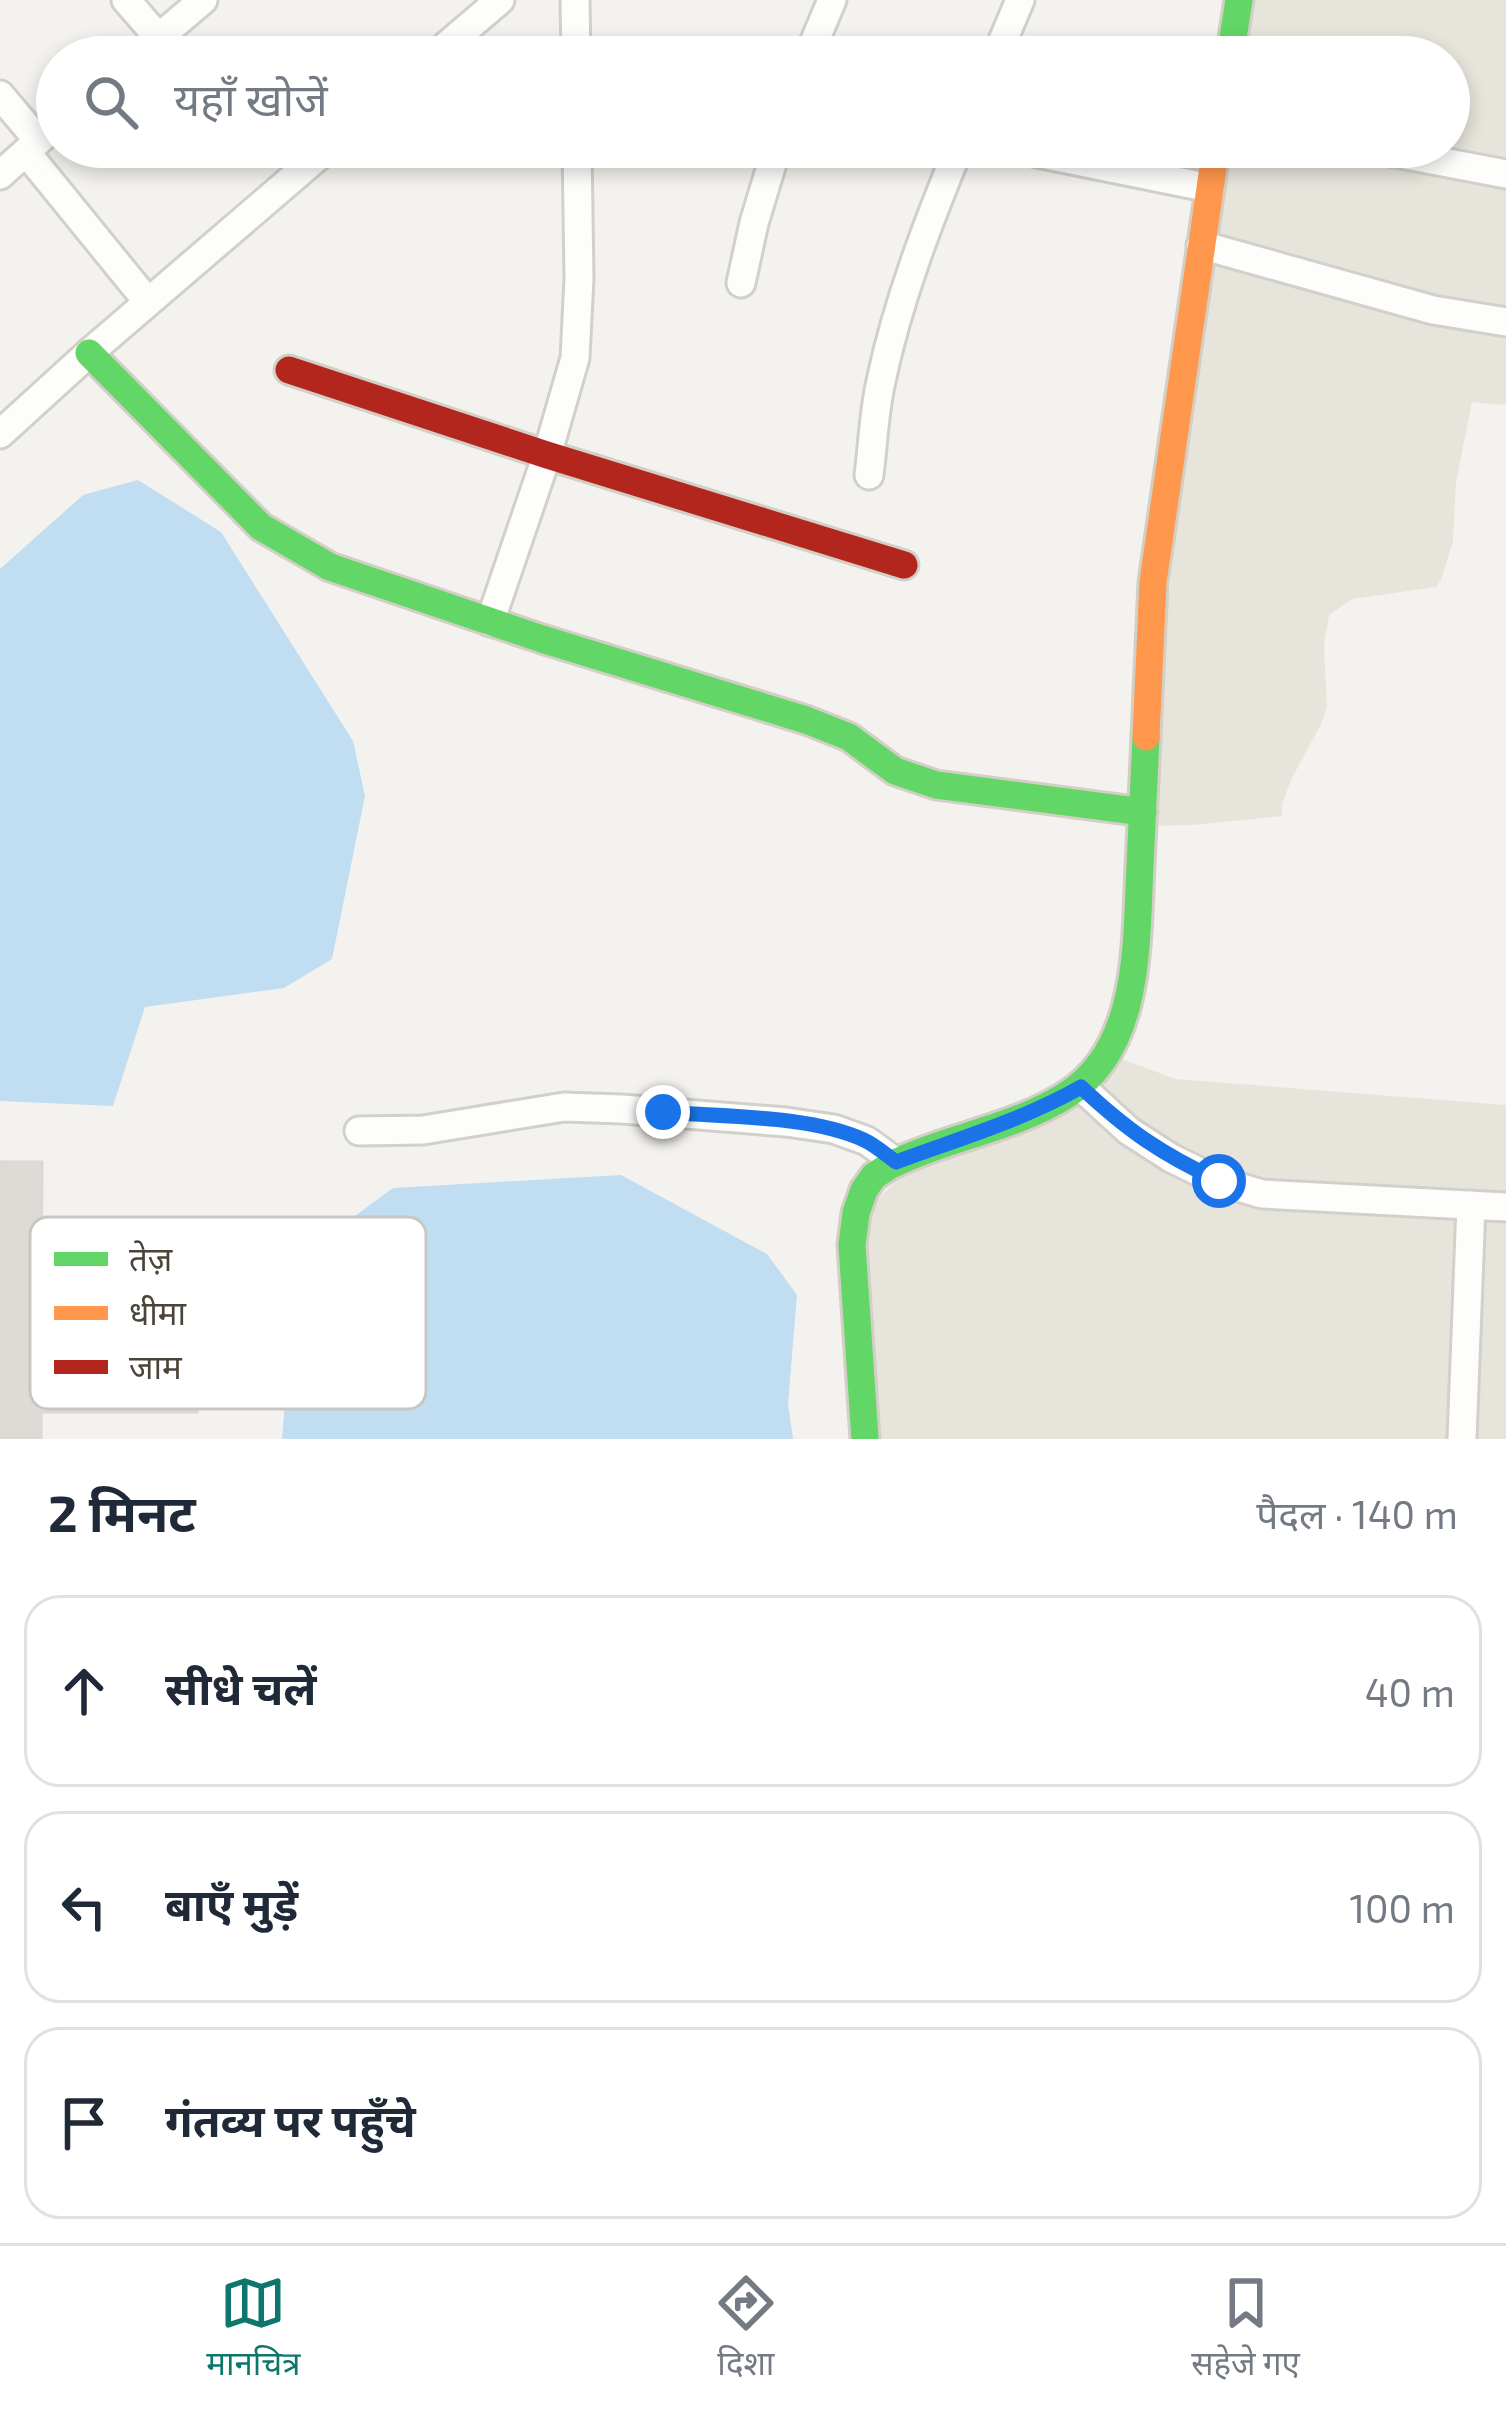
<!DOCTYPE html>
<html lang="hi">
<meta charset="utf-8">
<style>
:root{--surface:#fff;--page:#f6f6f7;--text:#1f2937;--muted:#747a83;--line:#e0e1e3;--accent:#0f766e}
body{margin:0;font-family:"Exo 2","Noto Sans Devanagari",sans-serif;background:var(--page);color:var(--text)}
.stop{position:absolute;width:36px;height:36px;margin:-27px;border:9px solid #1a73e8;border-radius:50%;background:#fff}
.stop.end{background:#1a73e8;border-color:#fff;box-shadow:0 3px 12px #0008}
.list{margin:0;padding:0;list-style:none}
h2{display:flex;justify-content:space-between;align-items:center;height:156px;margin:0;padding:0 48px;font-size:51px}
h2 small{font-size:39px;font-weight:400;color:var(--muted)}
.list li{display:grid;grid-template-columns:78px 1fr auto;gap:36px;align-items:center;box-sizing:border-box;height:192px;margin:0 24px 24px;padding:0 24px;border:3px solid var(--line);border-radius:36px}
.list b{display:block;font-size:45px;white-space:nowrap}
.list em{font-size:39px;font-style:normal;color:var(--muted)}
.icon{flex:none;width:66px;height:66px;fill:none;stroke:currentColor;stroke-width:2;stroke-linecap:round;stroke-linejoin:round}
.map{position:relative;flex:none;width:1506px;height:1439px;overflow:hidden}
.search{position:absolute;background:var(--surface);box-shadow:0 6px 18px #0003;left:36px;right:36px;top:36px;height:132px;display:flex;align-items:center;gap:30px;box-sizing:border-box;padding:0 42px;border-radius:66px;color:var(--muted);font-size:45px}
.sheet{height:804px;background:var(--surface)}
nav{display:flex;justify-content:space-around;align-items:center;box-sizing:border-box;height:168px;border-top:3px solid var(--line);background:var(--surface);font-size:33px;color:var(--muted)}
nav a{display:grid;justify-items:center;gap:6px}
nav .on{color:var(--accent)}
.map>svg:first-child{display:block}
</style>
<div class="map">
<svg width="1506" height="1439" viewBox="0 0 1506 1439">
<rect width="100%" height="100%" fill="#f4f2ee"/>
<path fill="#e7e4dc" d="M1242 0H1506V405L1472 402 1456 482 1453 541 1441 580 1436 587 1352 599 1329 615 1324 645 1327 707 1321 724 1292 778 1282 804V816L1192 825 1144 826 1217 147H1449V57H1233Z
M1113 1056 1176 1079 1506 1105V1439H865L858 1235 874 1203 898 1179Z"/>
<path fill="#c0ddf1" d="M138 480 221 532 353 741 365 796 332 959 284 988 145 1007 113 1106 0 1101V569L83 495Z
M621 1175 767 1254 797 1295 788 1404 793 1439H282L290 1343 325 1238 393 1188Z"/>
<path fill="#dedbd6" stroke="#dcd9d4" stroke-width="3" d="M0 1162H42L41 1360H197V1412H41V1439H0Z"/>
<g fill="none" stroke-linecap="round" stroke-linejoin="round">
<g stroke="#d2d0cb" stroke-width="33">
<path id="street" d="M126 0 159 38
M575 0 576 57
M136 57 203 0
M433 57 500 0
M808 57 832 0
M996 57 1020 0
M0 95 38 140
M1364 147 1506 174
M26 152 148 302
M1037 153 1210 188
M0 175 57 124
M1201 245 1433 310 1506 322
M741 283 754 223 777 147
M0 434 89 353 329 147
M869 475C873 444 874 411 881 381 898 300 928 223 959 147
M490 622 547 455 575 358 579 278 577 147
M1081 1087 1129 1131 1171 1158 1218 1181 1262 1194 1506 1207
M359 1131 423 1130 564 1107 622 1109 786 1122 834 1129 867 1141 896 1162
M1462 1439 1471 1205"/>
</g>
<g stroke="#d3cfc5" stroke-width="33">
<path id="fast" d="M1230 57 1239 0
M89 353 261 527 330 567 542 639 806 720 849 737 895 771 936 785 1143 812
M865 1439 852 1245 856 1213 864 1190 874 1176 889 1166C946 1137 1014 1129 1068 1094 1141 1047 1136 943 1140 866 1142 823 1144 780 1146 737"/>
</g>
<g stroke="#d3cfc5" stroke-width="33">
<path id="slow" d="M1146 737 1153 582 1216 147"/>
</g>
<g stroke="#d3cfc5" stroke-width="33">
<path id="jam" d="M289 370 547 455 904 565"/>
</g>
<use href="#street" stroke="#fdfdfc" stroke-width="27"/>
<use href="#fast" stroke="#63d668" stroke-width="27"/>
<use href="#slow" stroke="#ff974d" stroke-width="27"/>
<use href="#jam" stroke="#b3261e" stroke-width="27"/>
</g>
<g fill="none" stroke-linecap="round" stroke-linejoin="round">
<path stroke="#1a73e8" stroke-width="15" d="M663 1112C723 1117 810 1115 864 1140 875 1145 885 1154 896 1162 958 1139 1023 1120 1081 1087 1128 1131 1160 1153 1219 1181"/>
</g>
<rect x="30" y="1217" width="396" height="192" rx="18" fill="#fff" stroke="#c9c7c4" stroke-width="3"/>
<rect x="54" y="1252" width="54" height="14" fill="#63d668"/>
<rect x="54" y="1306" width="54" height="14" fill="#ff974d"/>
<rect x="54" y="1360" width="54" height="14" fill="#b3261e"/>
<g font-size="33" fill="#4b4439">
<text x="129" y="1271">तेज़</text>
<text x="129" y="1325">धीमा</text>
<text x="129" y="1379">जाम</text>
</g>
</svg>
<div class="stop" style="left:1219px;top:1181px"></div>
<div class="stop end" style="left:663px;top:1112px"></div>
<div class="search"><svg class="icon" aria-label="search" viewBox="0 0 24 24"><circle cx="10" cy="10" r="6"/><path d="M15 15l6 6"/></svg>यहाँ खोजें</div>
</div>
<section class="sheet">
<h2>2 मिनट<small>पैदल · 140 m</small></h2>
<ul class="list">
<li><svg class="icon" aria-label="ahead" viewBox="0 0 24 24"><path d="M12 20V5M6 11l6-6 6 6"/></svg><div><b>सीधे चलें</b></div><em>40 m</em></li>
<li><svg class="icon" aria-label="left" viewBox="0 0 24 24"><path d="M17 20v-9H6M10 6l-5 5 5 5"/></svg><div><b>बाएँ मुड़ें</b></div><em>100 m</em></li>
<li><svg class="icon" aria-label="arrive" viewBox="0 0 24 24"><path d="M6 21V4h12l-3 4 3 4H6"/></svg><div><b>गंतव्य पर पहुँचे</b></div></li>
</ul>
</section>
<nav>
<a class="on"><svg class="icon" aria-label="map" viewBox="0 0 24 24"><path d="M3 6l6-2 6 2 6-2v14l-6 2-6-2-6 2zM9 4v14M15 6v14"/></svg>मानचित्र</a>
<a><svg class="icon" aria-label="directions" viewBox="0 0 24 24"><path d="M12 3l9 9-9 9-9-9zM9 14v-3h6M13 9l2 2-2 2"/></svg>दिशा</a>
<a><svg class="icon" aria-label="saved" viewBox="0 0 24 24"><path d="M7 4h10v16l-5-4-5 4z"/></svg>सहेजे गए</a>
</nav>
